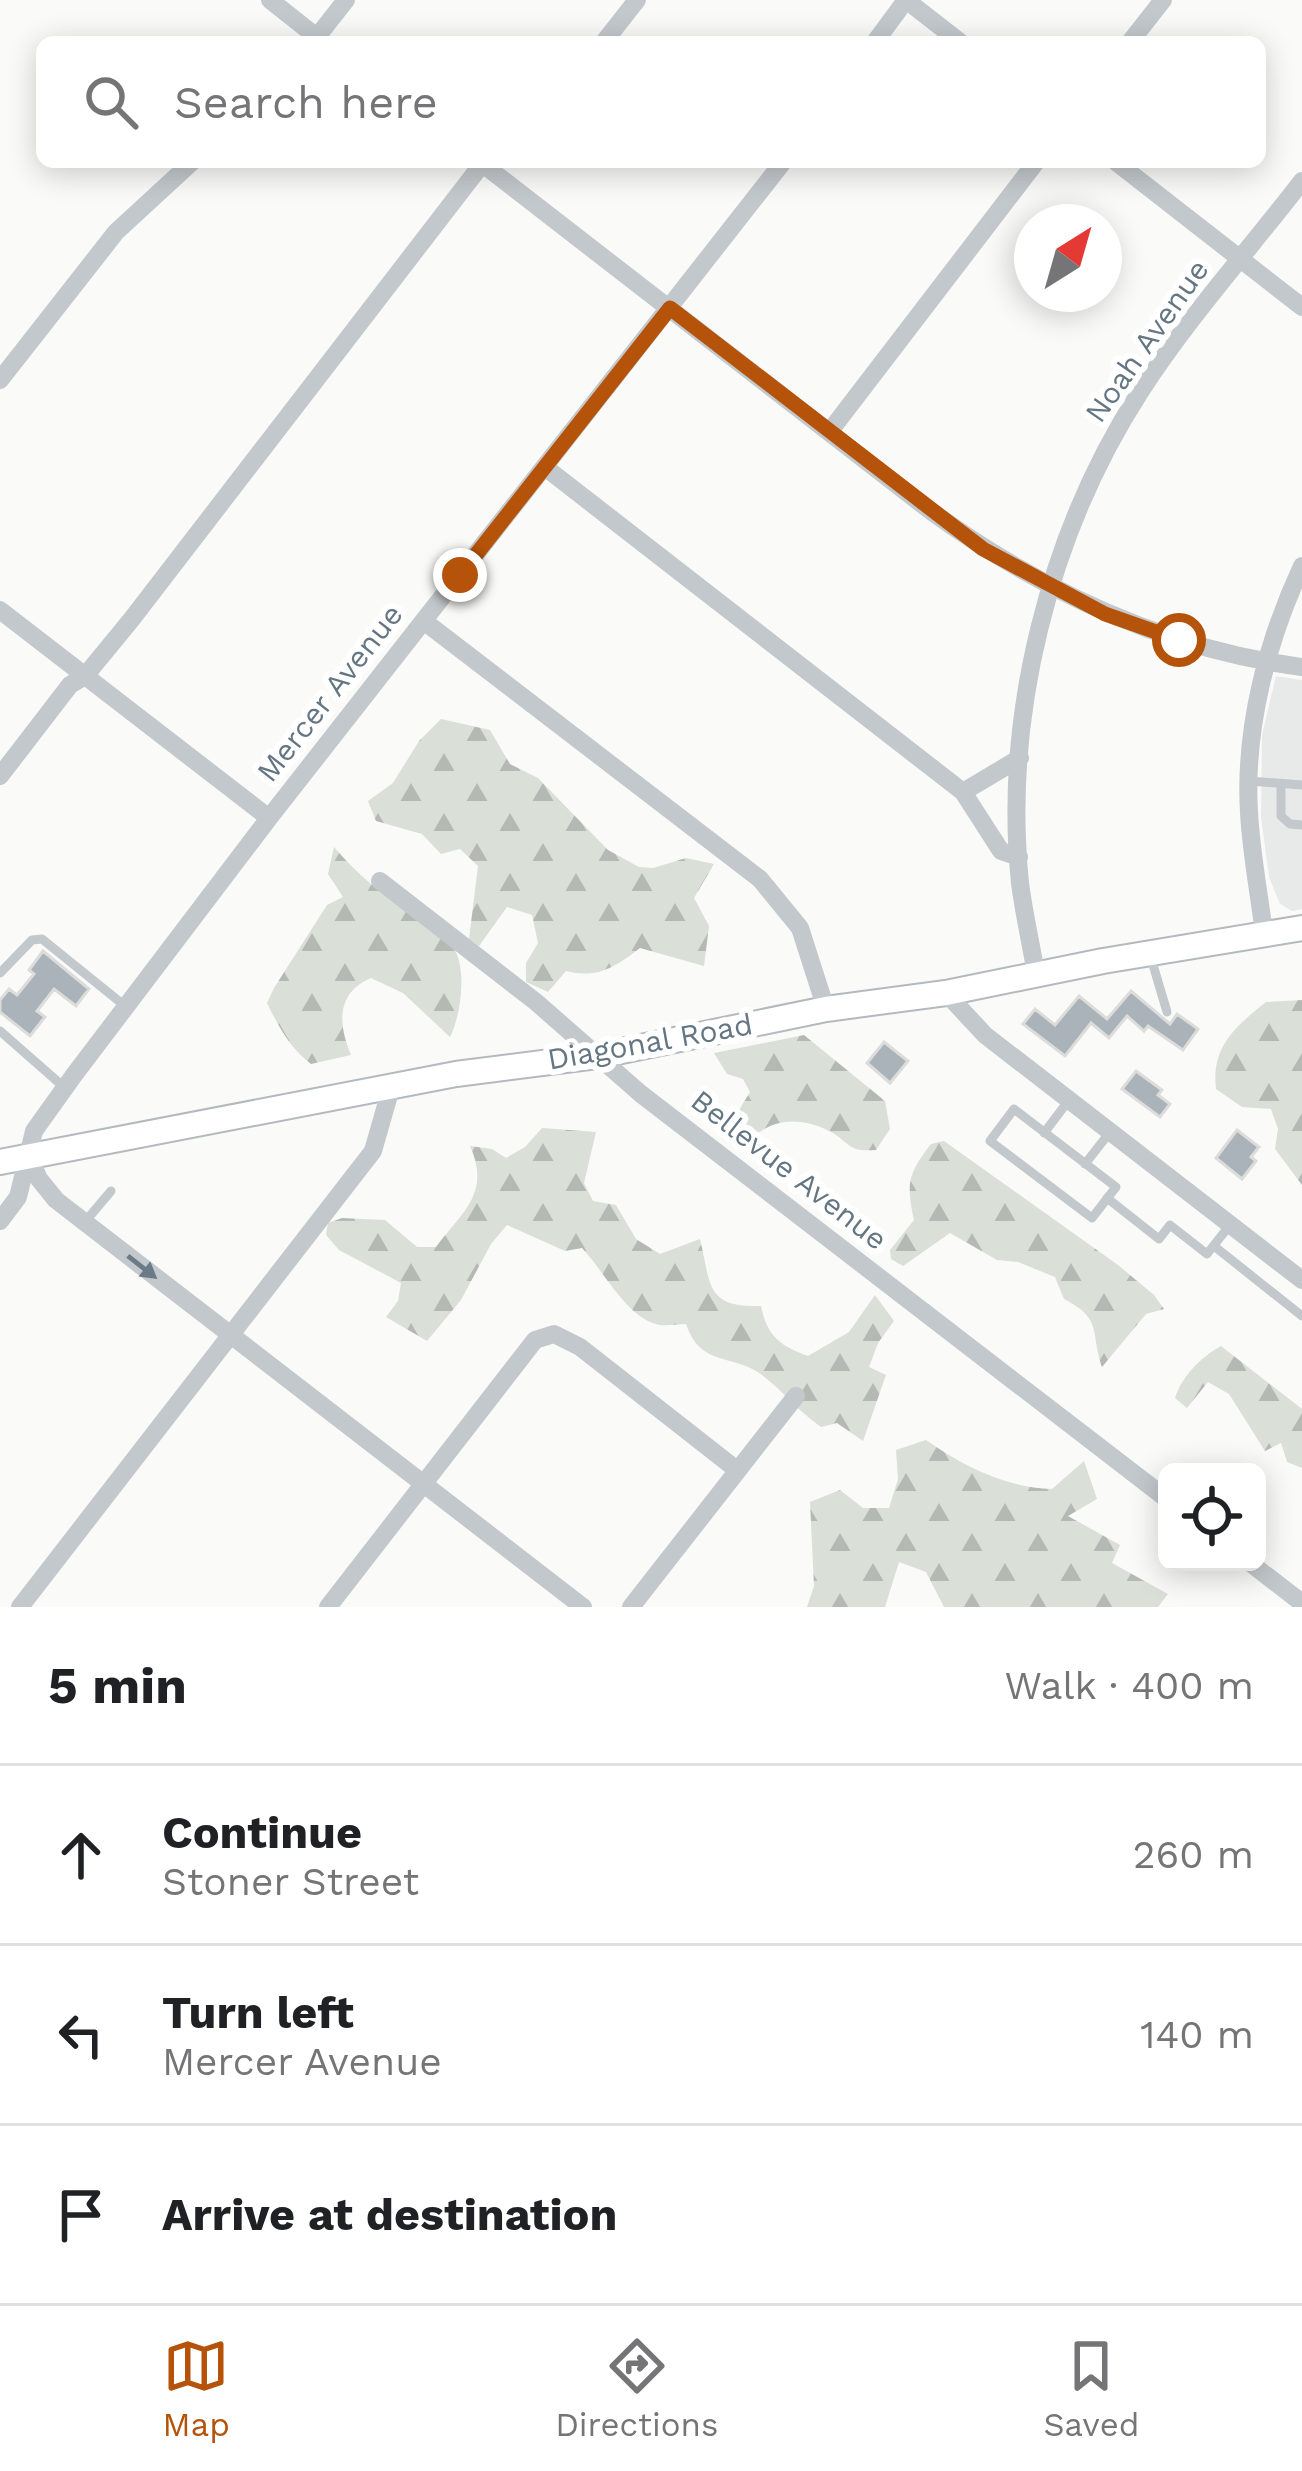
<!DOCTYPE html>
<meta charset="utf-8">
<style>
:root{--surface:#fff;--page:#f6f6f6;--text:#202124;--muted:#757577;--line:#e0e0e0;--accent:#b45309}
body{margin:0;font-family:"Work Sans",sans-serif;background:var(--page);color:var(--text)}
.controls{position:absolute;right:36px;bottom:36px;display:grid;overflow:hidden;border-radius:18px;box-shadow:0 6px 30px #0003}
.controls button{width:108px;height:108px;display:grid;place-items:center;padding:0;border:0;border-bottom:3px solid var(--line);background:var(--surface);color:var(--text);font:60px sans-serif}
.compass{position:absolute;left:1014px;top:204px;width:108px;height:108px;border-radius:50%;background:var(--surface);box-shadow:0 6px 30px #0003;rotate:37deg}
.stop{position:absolute;width:36px;height:36px;margin:-27px;border:9px solid #b45309;border-radius:50%;background:#fff}
.stop.end{background:#b45309;border-color:#fff;box-shadow:0 3px 12px #0008}
.list{margin:0;padding:0;list-style:none}
h2{display:flex;justify-content:space-between;align-items:center;height:156px;margin:0;padding:0 48px;font-size:51px}
h2 small{font-size:39px;font-weight:400;color:var(--muted)}
.list li{display:grid;grid-template-columns:78px 1fr auto;gap:36px;align-items:center;box-sizing:border-box;height:180px;padding:0 48px;border-top:3px solid var(--line)}
.list b{display:block;font-size:45px;white-space:nowrap}
.list p{margin:0;font-size:39px;white-space:nowrap;color:var(--muted)}
.list em{font-size:39px;font-style:normal;color:var(--muted)}
.icon{flex:none;width:66px;height:66px;fill:none;stroke:currentColor;stroke-width:2;stroke-linecap:round;stroke-linejoin:round}
.map{position:relative;flex:none;width:1302px;height:1607px;overflow:hidden}
.search{position:absolute;background:var(--surface);box-shadow:0 6px 30px #0003;left:36px;right:36px;top:36px;height:132px;display:flex;align-items:center;gap:30px;box-sizing:border-box;padding:0 42px;border-radius:18px;color:var(--muted);font-size:45px}
.sheet{height:696px;background:var(--surface)}
nav{display:flex;justify-content:space-around;align-items:center;box-sizing:border-box;height:168px;border-top:3px solid var(--line);background:var(--surface);font-size:33px;color:var(--muted)}
nav a{display:grid;justify-items:center;gap:6px}
nav .on{color:var(--accent)}
.map>svg:first-child{display:block}
</style>
<div class="map">
<svg width="1302" height="1607" viewBox="0 0 1302 1607">
<defs>
<pattern id="forest-firs" width="22" height="20" patternUnits="userSpaceOnUse" patternTransform="scale(3)"><rect width="22" height="20" fill="#dadfd7"/><path d="M5 1l3.5 6h-7zM16 11l3.5 6h-7z" fill="#b4b9b4"/></pattern>
</defs>
<rect width="100%" height="100%" fill="#fafaf8"/>
<path fill="#e8e9e9" d="M1276 676 1302 680V909L1292 911 1280 904 1269 877 1261 817 1262 735Z"/>
<path fill="url(#forest-firs)" d="M441 719 490 730 510 764 538 778 608 850 639 867 653 868 686 858 714 864 694 898 709 926 704 966 640 948C615 967 598 979 566 971L548 992 526 982V963L538 943 532 915 507 907 479 946 469 939 478 866 460 849 441 854 422 834 376 821 368 801 393 783 419 741Z
M334 847C358 875 383 895 413 917 425 926 443 935 452 946 468 965 461 1016 450 1037L403 993 371 978C336 993 338 1024 351 1055L311 1064C289 1047 279 1027 267 1003L274 988 327 905 343 897 328 874Z
M1302 1000V1185L1275 1149 1278 1129 1271 1109 1242 1107 1216 1089C1211 1047 1235 1027 1266 1002Z
M804 1035 885 1101 890 1129 876 1150C869 1150 862 1151 856 1149 847 1146 840 1136 831 1132 804 1117 770 1116 750 1142L725 1133 750 1092 743 1079 727 1074 714 1053Z
M542 1128 596 1132 584 1183 593 1201 616 1205 636 1239 660 1254 700 1239C711 1284 705 1308 761 1306 767 1336 780 1346 808 1356L849 1332 875 1295 894 1321 878 1343 869 1367 886 1375 863 1441 837 1423 821 1427C799 1412 783 1391 762 1375 733 1353 701 1368 686 1324 677 1324 664 1327 656 1324 626 1316 603 1270 582 1248L565 1251 507 1225 491 1244 461 1300 427 1341 386 1317 398 1301 401 1283 339 1250 326 1235 328 1223 342 1218 385 1220 417 1247H436C463 1211 491 1193 470 1146L492 1149 506 1158 525 1147Z
M944 1141 1118 1265 1154 1295 1164 1309 1146 1314 1102 1367C1090 1331 1103 1319 1064 1299L1055 1277 1018 1262 997 1260 950 1233 903 1266 891 1259 890 1250 914 1220C906 1183 908 1174 931 1144Z
M1221 1346 1302 1409V1468L1287 1462 1281 1443 1265 1451 1229 1394 1208 1382 1187 1408 1175 1398C1182 1376 1201 1357 1221 1346Z
M926 1440C965 1467 1004 1487 1052 1489L1084 1461 1097 1499 1068 1516 1120 1545 1112 1563 1168 1594 1158 1607H944L926 1572 899 1562 885 1607H807L814 1586 810 1502 840 1490 863 1508H889L898 1479 896 1450Z"/>
<path fill="#aab3b9" stroke="#dcdcda" stroke-width="3" d="M43 951 89 989 76 1006 54 989 37 1011 45 1017 30 1036 0 1012V1000L9 989 17 995 34 974 29 970Z
M1131 991 1170 1024 1177 1014 1198 1029 1183 1050 1148 1026 1144 1031 1127 1016 1109 1038 1091 1023 1065 1056 1023 1024 1035 1009 1055 1025 1079 996 1107 1019Z
M884 1042 908 1061 890 1083 867 1063Z
M1136 1071 1162 1090 1158 1095 1170 1104 1160 1117 1122 1089Z
M1237 1130 1259 1147 1251 1157 1256 1161 1242 1179 1216 1158Z"/>
<g fill="none" stroke-linecap="round" stroke-linejoin="round">
<g stroke="#b3babf" stroke-width="28">
<path id="secondary" d="M0 1162 456 1074 597 1056 826 1009 946 993 1103 961 1302 928"/>
</g>
<path stroke="#c3c8cc" stroke-width="9" d="M1249 781 1302 785
M1281 785V816L1290 824 1302 825
M1151 958 1167 1012
M0 973 32 940 42 939 125 1006
M0 1031 65 1088
M1014 1109 1116 1187 1092 1218 990 1141Z
M1044 1133 1069 1100
M1085 1164 1110 1132
M1107 1198 1159 1239 1170 1225 1207 1254 1230 1225
M84 1223 111 1191
M1214 1246 1302 1316"/>
<path stroke="#c3c8cc" stroke-width="18" d="M270 0 323 42
M906 0 960 42
M313 42 346 0
M604 42 637 0
M875 42 906 0
M1130 42 1163 0
M480 162 932 512C1043 592 1166 649 1302 667
M1116 162 1302 307
M0 380 116 232 192 162
M830 431 1036 162
M546 468 963 792 1001 851 1019 857
M0 610 269 818
M425 622 760 879 800 928 826 1009
M0 776 70 685 85 676 131 620 482 164
M963 792 1020 758
M380 881 536 1002 641 1094 1167 1499
M1264 933C1259 893 1251 852 1249 812 1244 729 1267 641 1302 566
M1036 974C1031 944 1024 914 1020 883 1003 716 1049 533 1140 392 1188 318 1248 251 1302 181
M946 993 985 1035 1302 1280
M30 1159 39 1179 56 1200 583 1607
M0 1221 18 1197 34 1131 74 1075 269 818 783 162
M1249 1562 1302 1603
M20 1607 373 1151 391 1088
M328 1607 535 1340 554 1334 580 1347 737 1470
M631 1607 796 1396"/>
<use href="#secondary" stroke="#fff" stroke-width="24"/>
</g>
<defs><path id="oneway-solid" d="M-6-.8H1V-3.2L6.5 0L1 3.2V.8H-6Z" transform="scale(3)"/></defs>
<use fill="#6a7a87" href="#oneway-solid" transform="translate(142 1267) rotate(38)"/>
<g fill="none" stroke-linecap="round" stroke-linejoin="round">
<path stroke="#b45309" stroke-width="15" d="M460 575 670 308 983 549 1105 614 1179 640"/>
</g>
<g text-anchor="middle" stroke-width="12" stroke-linejoin="round" paint-order="stroke">
<g font-size="30" fill="#657683" stroke="#fff">
<text transform="translate(1147 341) rotate(-55)" y="10">Noah Avenue</text>
<text transform="translate(330 693) rotate(-52)" y="10">Mercer Avenue</text>
<text transform="translate(650 1042) rotate(-10)" y="10">Diagonal Road</text>
<text transform="translate(789 1170) rotate(38)" y="10">Bellevue Avenue</text>
</g>
</g>
</svg>
<div class="controls">
<button><svg class="icon" aria-label="locate" viewBox="0 0 24 24"><circle cx="12" cy="12" r="6"/><path d="M12 2v4M12 18v4M2 12h4M18 12h4"/></svg></button>
</div>
<svg class="compass" viewBox="-18 -18 36 36"><path d="M0-13l5 13h-10z" fill="#e53935"/><path d="M0 13l5-13h-10z" fill="#757577"/></svg>
<div class="stop" style="left:1179px;top:640px"></div>
<div class="stop end" style="left:460px;top:575px"></div>
<div class="search"><svg class="icon" aria-label="search" viewBox="0 0 24 24"><circle cx="10" cy="10" r="6"/><path d="M15 15l6 6"/></svg>Search here</div>
</div>
<section class="sheet">
<h2>5 min<small>Walk · 400 m</small></h2>
<ul class="list">
<li><svg class="icon" aria-label="ahead" viewBox="0 0 24 24"><path d="M12 20V5M6 11l6-6 6 6"/></svg><div><b>Continue</b><p>Stoner Street</p></div><em>260 m</em></li>
<li><svg class="icon" aria-label="left" viewBox="0 0 24 24"><path d="M17 20v-9H6M10 6l-5 5 5 5"/></svg><div><b>Turn left</b><p>Mercer Avenue</p></div><em>140 m</em></li>
<li><svg class="icon" aria-label="arrive" viewBox="0 0 24 24"><path d="M6 21V4h12l-3 4 3 4H6"/></svg><div><b>Arrive at destination</b></div></li>
</ul>
</section>
<nav>
<a class="on"><svg class="icon" aria-label="map" viewBox="0 0 24 24"><path d="M3 6l6-2 6 2 6-2v14l-6 2-6-2-6 2zM9 4v14M15 6v14"/></svg>Map</a>
<a><svg class="icon" aria-label="directions" viewBox="0 0 24 24"><path d="M12 3l9 9-9 9-9-9zM9 14v-3h6M13 9l2 2-2 2"/></svg>Directions</a>
<a><svg class="icon" aria-label="saved" viewBox="0 0 24 24"><path d="M7 4h10v16l-5-4-5 4z"/></svg>Saved</a>
</nav>
